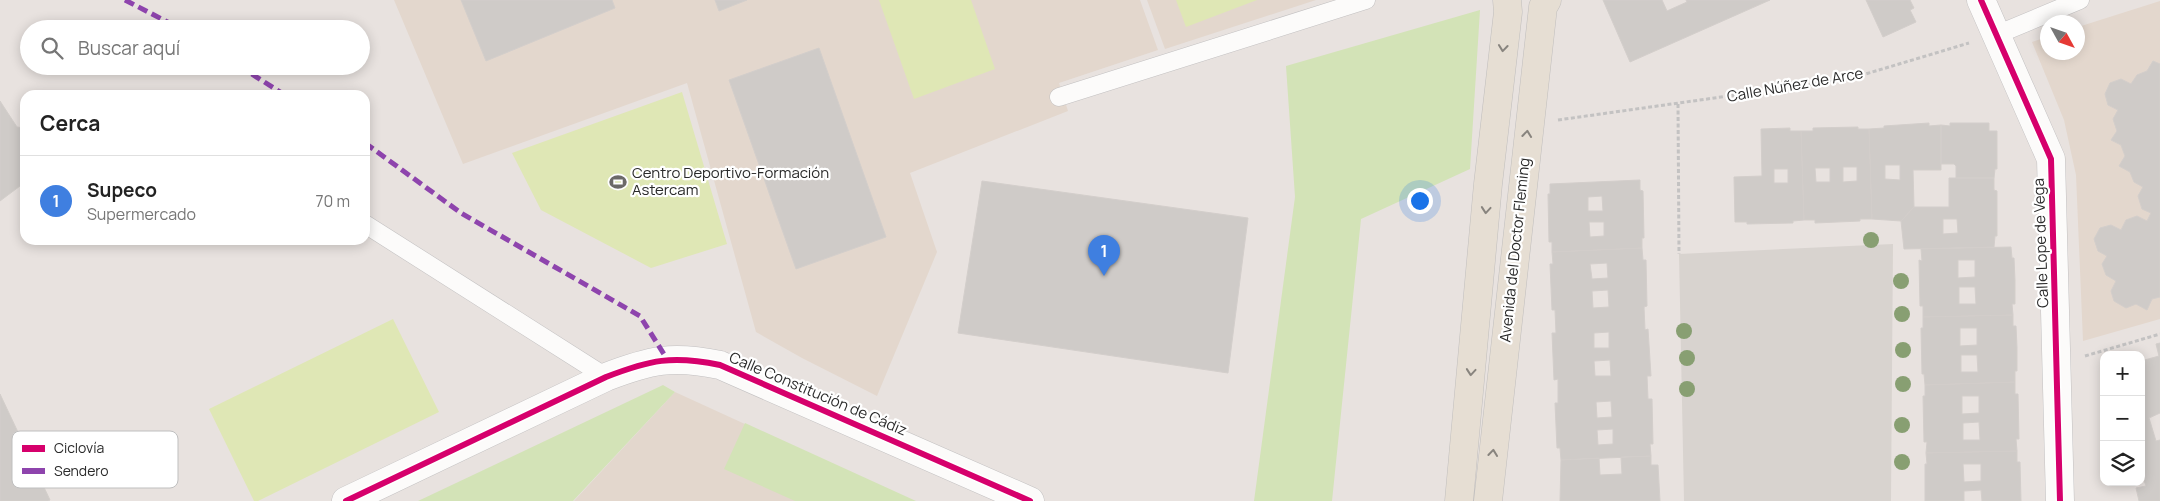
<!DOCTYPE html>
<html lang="es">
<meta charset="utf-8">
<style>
:root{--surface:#fff;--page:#f2f2f2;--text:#222;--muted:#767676;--line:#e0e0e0;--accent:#2563eb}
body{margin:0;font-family:Manrope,sans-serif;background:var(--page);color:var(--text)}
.controls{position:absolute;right:15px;bottom:15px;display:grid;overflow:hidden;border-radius:10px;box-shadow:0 2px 12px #0003}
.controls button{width:45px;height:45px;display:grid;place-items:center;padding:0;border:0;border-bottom:1px solid var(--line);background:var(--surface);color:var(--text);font:25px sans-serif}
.compass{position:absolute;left:2040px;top:15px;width:45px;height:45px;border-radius:50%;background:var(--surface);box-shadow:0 2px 12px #0003;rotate:130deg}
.you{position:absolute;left:1419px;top:200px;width:18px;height:18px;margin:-12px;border:4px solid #fff;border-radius:50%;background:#1a73e8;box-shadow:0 0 0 8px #1a73e833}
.badge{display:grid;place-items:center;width:32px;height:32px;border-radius:50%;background:var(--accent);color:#fff;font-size:16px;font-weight:700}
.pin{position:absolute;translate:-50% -41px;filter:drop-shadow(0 1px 2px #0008)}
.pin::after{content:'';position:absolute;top:26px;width:18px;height:15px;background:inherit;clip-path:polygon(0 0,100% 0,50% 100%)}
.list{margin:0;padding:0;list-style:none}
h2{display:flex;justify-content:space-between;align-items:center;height:65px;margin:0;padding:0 20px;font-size:21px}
h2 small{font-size:16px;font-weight:400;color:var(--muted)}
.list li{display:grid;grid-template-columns:32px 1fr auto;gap:15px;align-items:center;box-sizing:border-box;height:90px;padding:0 20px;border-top:1px solid var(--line)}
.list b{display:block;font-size:19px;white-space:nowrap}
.list p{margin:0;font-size:16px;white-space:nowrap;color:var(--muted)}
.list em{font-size:16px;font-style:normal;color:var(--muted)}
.icon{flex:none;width:28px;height:28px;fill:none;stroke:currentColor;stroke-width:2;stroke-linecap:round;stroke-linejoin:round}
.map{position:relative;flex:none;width:2160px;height:501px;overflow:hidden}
.search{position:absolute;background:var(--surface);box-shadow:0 2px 12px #0003;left:20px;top:20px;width:350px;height:55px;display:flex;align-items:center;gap:12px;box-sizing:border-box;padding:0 18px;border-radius:28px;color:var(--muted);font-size:19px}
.panel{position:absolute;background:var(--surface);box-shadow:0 2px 12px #0003;left:20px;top:90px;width:350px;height:155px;border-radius:15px}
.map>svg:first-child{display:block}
</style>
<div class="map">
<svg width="2160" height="501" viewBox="0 0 2160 501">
<rect width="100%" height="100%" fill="#e8e2df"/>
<path fill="#e3d7cd" d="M394 0H1140L1158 50 1059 83 1068 111 910 173 937 252 877 396 802 358 756 332 687 83 463 164Z
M1147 0H1316L1165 49Z
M2160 1V319L2083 341 2076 175 2064 120 2032 42 2047 37 2048 52H2078V27Z
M675 392 913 501H574Z"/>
<path fill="#d3e3b7" d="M1480 10 1470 169 1361 219 1332 501H1254L1295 197 1286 66Z
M663 385 675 392 573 501H418Z
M745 423 916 501H795L724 469Z"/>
<path fill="#dfe7b5" d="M879 0H971L995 69 914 99Z
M1176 0H1257L1186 27Z
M682 92 727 244 651 268 541 210 512 153Z
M393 319 439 412 258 501H254L209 409Z"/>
<path fill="#d8d3cf" d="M1893 244 1891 501H1684L1679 254Z"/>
<path fill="#cfcbc8" stroke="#d3cecb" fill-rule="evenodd" d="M461 0H612L615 8 486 61Z
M715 0H747L719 11Z
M1603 0H1662L1667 11 1687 2 1686 0H1770L1630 62Z
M1866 0H1910L1914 8 1910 10 1916 22 1883 37Z
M819 48 886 237 796 269 729 80Z
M2153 61 2160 64V297L2152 299 2147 310 2136 304 2126 308 2114 301 2111 291 2116 281 2106 275 2102 264 2107 256 2098 251 2094 239 2100 228 2111 225 2121 230 2126 220 2137 216 2147 221 2151 213 2142 209 2138 196 2143 187 2134 182 2130 172 2119 166 2125 156 2121 145 2111 140 2117 131 2113 119 2118 110 2108 105 2105 94 2110 83 2121 79 2131 84 2137 75 2147 71Z
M0 101 17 127 25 128V187L20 186 0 201Z
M1929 123V126L1941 125V170H1913L1914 207 1901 221 1872 219 1869 129 1884 128V126ZM1885 165H1900V180L1885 179Z
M1950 123H1989V131H1997V169H1995L1994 178H1956V166L1954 164H1941V125L1950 126Z
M1858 127V129H1869L1872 219H1860V221L1815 223V220H1804L1801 131H1813V128ZM1843 167H1857V181L1843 182ZM1815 168H1830V182H1816Z
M1790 128V131H1801L1804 220 1793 221V223L1747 224V222H1735L1734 177 1762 176 1761 129ZM1774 169H1788V183H1774Z
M1949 178H1994V190L1997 191V236H1995L1994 247 1904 249 1901 221 1914 207H1949ZM1943 219H1957L1958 233 1943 234Z
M1640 180V190L1643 191 1644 238H1642V248L1552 252V242H1549L1548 194H1550V184ZM1602 196 1603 211H1588V197ZM1589 222H1604V236L1590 237Z
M982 181 1248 218 1228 373 958 333Z
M2011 247 2012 258H2014L2015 281V304H2012L2013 315 1923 317V306H1920L1919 260 1922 261 1921 249ZM1958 260H1975V277L1958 278ZM1959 287H1975L1976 304H1959Z
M1642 248 1643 260H1646L1647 306 1644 307 1645 330 1648 329 1651 376H1647L1648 399H1652L1653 444H1650L1651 456 1561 460 1560 448H1557L1555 403H1558V379L1554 380 1552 333H1556L1555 310H1552L1550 264H1553L1552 252ZM1607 263 1608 278 1592 279 1590 264ZM1608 290 1609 307 1593 308 1592 291ZM1609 332V348H1594V333ZM1610 360 1611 376H1595L1594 361ZM1611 401 1612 417 1597 418 1596 402ZM1613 429V444L1598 445 1597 430Z
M2013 315V326H2016L2017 348V371H2015V382L1925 385 1924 374H1922L1921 328H1923V317ZM1960 328H1977V345L1960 346ZM1961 355H1977L1978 372H1961Z
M2160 343V413L2149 418 2156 441 2160 440V501H2139L2136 488 2146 486 2141 472V361L2159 356 2156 344Z
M2015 382V394H2018L2019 439H2016L2017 451 1926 453 1927 442H1924L1923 396H1925V385ZM1962 396H1979V413L1962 414ZM1979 422 1980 440H1963V423Z
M0 394 50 500 48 501H0Z
M2017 451V462H2020L2021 501H1982L1981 490 1964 491V501H1925V464H1927L1926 453ZM1963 464H1981V481L1964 482Z
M1651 456V465H1658L1660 501H1560L1561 460 1599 458 1600 475 1622 474 1621 457Z"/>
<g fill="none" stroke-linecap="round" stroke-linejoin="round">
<g stroke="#c2c0c1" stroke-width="19">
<path id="service" d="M1996 35 2080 0
M1059 97 1366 0
M365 224 606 377"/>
</g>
<g stroke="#c2c0c1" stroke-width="29">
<path id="minor" d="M1981 0 2051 159 2060 501
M346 501 606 377C650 360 672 355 720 365L1030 501"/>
</g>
<g stroke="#c0bebd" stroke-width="29">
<path id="primary" d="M1459 501 1488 184 1508 12 1507 0
M1488 501 1543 7 1547 0"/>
</g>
<path stroke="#c3c2c2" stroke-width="3" stroke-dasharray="4 2.5" stroke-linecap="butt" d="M1678 104 1679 254
M1558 120 1849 79 1969 43
M2085 356 2160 334"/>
<use href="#service" stroke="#fcfbfa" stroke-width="18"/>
<use href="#minor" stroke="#fcfbfa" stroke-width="28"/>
<use href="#primary" stroke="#e6ded3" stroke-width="28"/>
<path stroke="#8e44ad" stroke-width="5" stroke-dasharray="10 5" stroke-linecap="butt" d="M125 0 181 29
M239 66 285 95
M365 143 461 213 640 316 667 359"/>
<g stroke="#fff" stroke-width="9">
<path id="cycleway" d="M1981 0 2051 159 2060 501
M346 501 606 377C650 360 672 355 720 365L1030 501"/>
</g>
<use href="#cycleway" stroke="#d6006c" stroke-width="6"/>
</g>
<g fill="#889f72">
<circle cx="1871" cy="240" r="8"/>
<circle cx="1901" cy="281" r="8"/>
<circle cx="1902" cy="314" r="8"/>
<circle cx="1684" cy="331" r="8"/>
<circle cx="1903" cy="350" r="8"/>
<circle cx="1687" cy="358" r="8"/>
<circle cx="1903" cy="384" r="8"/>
<circle cx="1687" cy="389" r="8"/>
<circle cx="1902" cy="425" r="8"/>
<circle cx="1902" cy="462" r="8"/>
</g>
<defs><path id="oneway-chevron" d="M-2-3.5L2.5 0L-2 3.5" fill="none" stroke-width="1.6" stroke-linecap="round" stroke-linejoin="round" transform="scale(1.25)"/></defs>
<g stroke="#88847e">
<use href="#oneway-chevron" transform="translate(1503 48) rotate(96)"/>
<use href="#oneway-chevron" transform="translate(1527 134) rotate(-84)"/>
<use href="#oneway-chevron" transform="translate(1486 210) rotate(95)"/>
<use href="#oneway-chevron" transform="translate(1471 372) rotate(95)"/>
<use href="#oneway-chevron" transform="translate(1493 453) rotate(-84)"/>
</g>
<defs>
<g id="stadium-bare" transform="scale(1.35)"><path d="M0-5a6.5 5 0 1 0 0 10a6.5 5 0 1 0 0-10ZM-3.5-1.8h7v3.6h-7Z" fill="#6c6a69" stroke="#fff" stroke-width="2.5" paint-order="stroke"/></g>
</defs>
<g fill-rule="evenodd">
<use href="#stadium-bare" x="618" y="182"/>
</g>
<g text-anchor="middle" stroke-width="4.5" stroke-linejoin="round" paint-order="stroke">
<g font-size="15" fill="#2a2a2a" stroke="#fff">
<text transform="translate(1795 85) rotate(-10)" y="5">Calle Núñez de Arce</text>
<text transform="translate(2041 243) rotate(-92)" y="5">Calle Lope de Vega</text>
<text transform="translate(1515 250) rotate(-84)" y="5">Avenida del Doctor Fleming</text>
<text transform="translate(818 394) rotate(23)" y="5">Calle Constitución de Cádiz</text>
</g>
<g font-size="15" fill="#2a2a2a" stroke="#fff" text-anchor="start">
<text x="632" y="178">Centro Deportivo-Formación<tspan x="632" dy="17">Astercam</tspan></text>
</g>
</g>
<rect x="12" y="431" width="166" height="57" rx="8" fill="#fff" stroke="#bfbfbf" stroke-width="1"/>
<rect x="22" y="445" width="23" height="7" fill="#d6006c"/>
<rect x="22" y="468" width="23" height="6" fill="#8e44ad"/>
<g font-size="14" fill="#2a2a2a">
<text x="54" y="453">Ciclovía</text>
<text x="54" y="476">Sendero</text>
</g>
</svg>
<div class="controls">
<button>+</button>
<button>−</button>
<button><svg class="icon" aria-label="layers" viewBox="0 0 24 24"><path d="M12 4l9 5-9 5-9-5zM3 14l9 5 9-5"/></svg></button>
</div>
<svg class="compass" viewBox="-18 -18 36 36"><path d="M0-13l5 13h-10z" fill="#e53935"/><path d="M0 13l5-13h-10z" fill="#767676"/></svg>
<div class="you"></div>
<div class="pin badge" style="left:1104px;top:276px;background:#3f7fe0">1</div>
<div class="search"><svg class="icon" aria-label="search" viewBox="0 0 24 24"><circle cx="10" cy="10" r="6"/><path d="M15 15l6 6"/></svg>Buscar aquí</div>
<section class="panel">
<h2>Cerca<small></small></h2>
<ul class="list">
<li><span class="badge" style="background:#3f7fe0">1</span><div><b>Supeco</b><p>Supermercado</p></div><em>70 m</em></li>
</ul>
</section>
</div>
